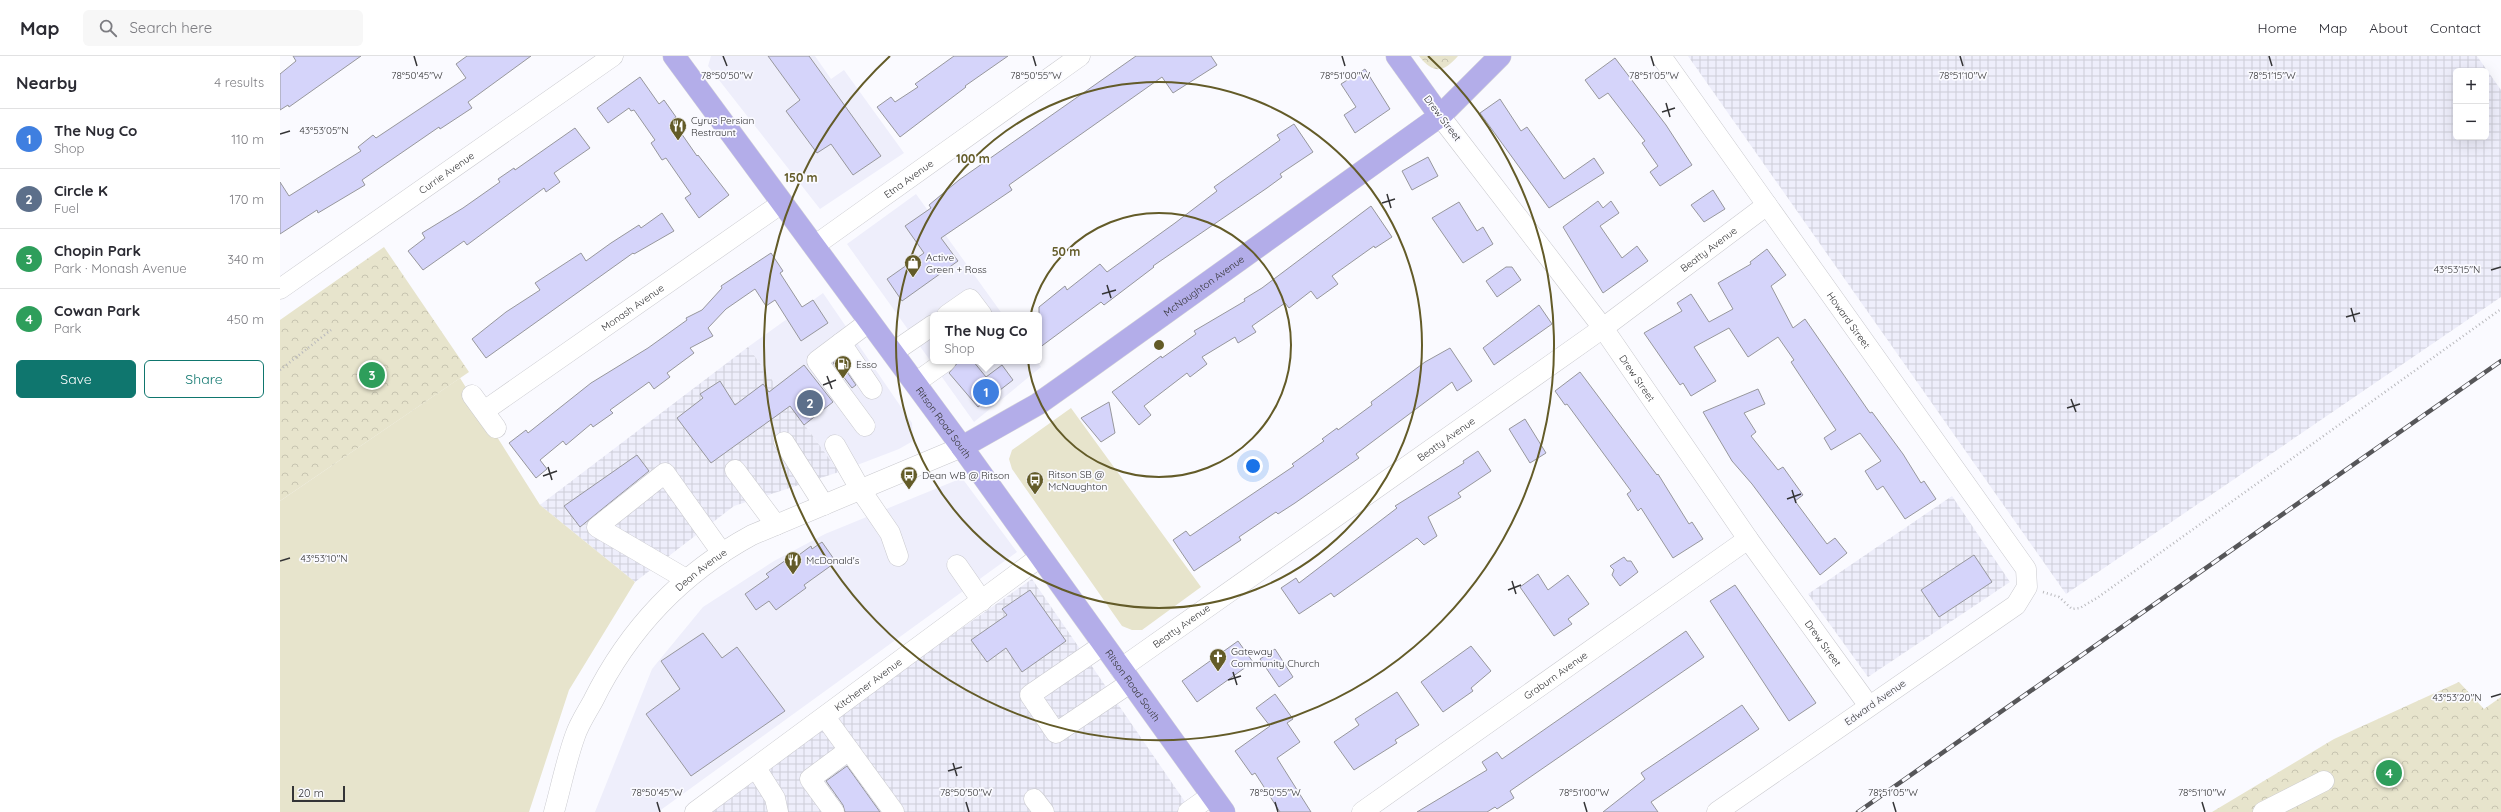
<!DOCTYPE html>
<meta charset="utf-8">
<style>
:root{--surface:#fff;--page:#f7f7f7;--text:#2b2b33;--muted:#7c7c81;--line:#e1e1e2;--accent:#0f766e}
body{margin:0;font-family:Quicksand,sans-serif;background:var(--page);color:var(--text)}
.controls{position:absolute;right:12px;top:12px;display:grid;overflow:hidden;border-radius:6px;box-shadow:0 4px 16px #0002}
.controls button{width:36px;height:36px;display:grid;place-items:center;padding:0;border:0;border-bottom:1px solid var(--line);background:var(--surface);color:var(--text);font:20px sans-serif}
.scale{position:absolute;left:12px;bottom:10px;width:53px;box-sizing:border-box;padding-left:4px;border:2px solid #343436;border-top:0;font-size:11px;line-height:14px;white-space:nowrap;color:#343436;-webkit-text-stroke:3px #fafaff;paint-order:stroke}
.you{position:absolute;left:973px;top:410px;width:14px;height:14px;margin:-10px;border:3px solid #fff;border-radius:50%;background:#1a73e8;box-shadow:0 0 0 6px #1a73e833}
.badge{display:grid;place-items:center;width:26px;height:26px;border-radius:50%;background:var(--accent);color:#fff;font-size:13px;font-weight:700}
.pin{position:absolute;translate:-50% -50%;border:2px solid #fff;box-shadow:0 1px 4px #0006}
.popup{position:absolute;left:650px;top:256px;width:112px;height:52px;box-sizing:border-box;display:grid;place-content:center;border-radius:6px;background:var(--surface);filter:drop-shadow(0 1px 3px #0005);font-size:13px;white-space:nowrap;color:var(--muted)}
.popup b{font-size:15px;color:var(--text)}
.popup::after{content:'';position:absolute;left:50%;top:100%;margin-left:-8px;border:8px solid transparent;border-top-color:var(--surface)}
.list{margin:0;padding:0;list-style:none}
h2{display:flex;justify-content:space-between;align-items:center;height:52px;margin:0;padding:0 16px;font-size:17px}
h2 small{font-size:13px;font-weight:400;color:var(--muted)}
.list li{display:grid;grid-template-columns:26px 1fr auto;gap:12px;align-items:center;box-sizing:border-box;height:60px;padding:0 16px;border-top:1px solid var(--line)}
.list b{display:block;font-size:15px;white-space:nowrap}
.list p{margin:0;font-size:13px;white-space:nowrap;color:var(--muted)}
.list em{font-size:13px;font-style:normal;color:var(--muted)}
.actions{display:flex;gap:8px;padding:12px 16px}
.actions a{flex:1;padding:9px 0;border:1px solid var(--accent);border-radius:6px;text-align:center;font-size:14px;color:var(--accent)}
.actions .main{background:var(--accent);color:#fff}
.icon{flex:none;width:22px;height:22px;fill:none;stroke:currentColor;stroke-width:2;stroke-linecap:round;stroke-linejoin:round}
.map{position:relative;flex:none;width:2221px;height:756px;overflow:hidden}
header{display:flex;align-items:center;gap:24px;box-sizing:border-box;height:56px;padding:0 20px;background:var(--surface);border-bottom:1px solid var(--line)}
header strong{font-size:19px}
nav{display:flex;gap:22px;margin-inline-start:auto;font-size:14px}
.search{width:280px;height:36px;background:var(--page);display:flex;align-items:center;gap:10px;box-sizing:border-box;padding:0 14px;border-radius:6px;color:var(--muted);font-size:15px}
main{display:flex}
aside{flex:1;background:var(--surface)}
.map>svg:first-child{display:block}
</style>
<header>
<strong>Map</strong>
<div class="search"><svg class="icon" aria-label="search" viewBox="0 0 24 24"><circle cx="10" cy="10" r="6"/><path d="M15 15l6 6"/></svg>Search here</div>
<nav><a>Home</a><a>Map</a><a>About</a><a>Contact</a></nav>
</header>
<main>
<aside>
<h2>Nearby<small>4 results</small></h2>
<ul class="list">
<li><span class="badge" style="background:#3f7fe0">1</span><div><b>The Nug Co</b><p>Shop</p></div><em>110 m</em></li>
<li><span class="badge" style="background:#5c6f8a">2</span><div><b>Circle K</b><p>Fuel</p></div><em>170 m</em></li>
<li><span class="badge" style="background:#2e9e5b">3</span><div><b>Chopin Park</b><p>Park · Monash Avenue</p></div><em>340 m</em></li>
<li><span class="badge" style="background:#2e9e5b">4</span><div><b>Cowan Park</b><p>Park</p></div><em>450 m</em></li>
</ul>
<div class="actions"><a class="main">Save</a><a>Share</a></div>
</aside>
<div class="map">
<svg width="2221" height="756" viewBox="0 0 2221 756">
<defs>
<pattern id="industrial-grid" width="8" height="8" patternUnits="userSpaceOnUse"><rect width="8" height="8" fill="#eeeefb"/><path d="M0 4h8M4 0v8" fill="none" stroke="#cdcdd8"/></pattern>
<pattern id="park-crowns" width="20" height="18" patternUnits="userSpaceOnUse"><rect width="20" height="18" fill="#e7e4cc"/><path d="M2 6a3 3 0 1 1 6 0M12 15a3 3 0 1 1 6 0" fill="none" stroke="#c7c4b0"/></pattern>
</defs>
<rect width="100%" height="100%" fill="#fafaff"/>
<path fill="#eeeefb" d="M431 0H535L551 23 564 14 624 97 540 153 428 10Z
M636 138 723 259H653V305H757L761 311 694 366 567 188Z
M543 237 632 367 633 385 619 393 559 416 468 291Z
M682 422 737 496 378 756H315L372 613 423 551 494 505 545 478Z"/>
<path fill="url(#industrial-grid)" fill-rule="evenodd" d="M1408 0H2197L2221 34V241L1786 538ZM2176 15H2206V81H2176Z
M468 291 559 416 454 450 355 526 260 449Z
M1672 440 1730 526 1588 621 1528 538Z
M752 523 912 756H420Z"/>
<path fill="#e7e4cc" d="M180 322 260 449 355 526 289 634 249 756H0V445Z
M791 352 921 531 862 574H852L842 570 732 413 729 403 732 394Z"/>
<path fill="url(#park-crowns)" d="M1139 0H1178C1164 16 1154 19 1139 0Z
M104 191 189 316 0 445V264Z
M2179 626 2204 653 2221 641V756H1932L2054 683Z"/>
<path fill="#d5d4fa" stroke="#97979c" d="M13 0H81L9 51 8 49 0 54V18L16 5Z
M187 0H251L188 46 192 52 160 73 159 71 82 124 85 129 38 157 37 154 0 178V126L9 140 81 95 78 91 93 79 96 82 186 22 176 8Z
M488 0H529L601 100 573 119 551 88 537 97 506 55 520 44Z
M674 0H728L685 30 686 31 620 81 597 51 611 41 615 46 638 31 635 28Z
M856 0H931L937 9 893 37 882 21 729 129 732 134 661 182 678 205 622 245 607 223 644 197 625 170 651 152 649 149 679 124Z
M1335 2 1386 69 1412 109 1380 130 1370 116 1378 110 1362 87 1365 85 1328 37 1319 43 1305 24Z
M1085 13 1110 53 1075 77 1064 59 1076 51 1061 28Z
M360 21 379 48 384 44 396 61 392 64 417 100 418 99 449 139 419 162 405 142 411 138 386 102 382 104 371 87 375 84 354 54 351 55 349 52 328 67 317 52Z
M1220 43 1241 75 1247 71 1284 123 1314 102 1324 117 1269 152 1200 57Z
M1014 68 1033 96 1000 118 1002 121 987 132 873 210 874 211 824 249 821 246 759 292V251L785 230 787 234 820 208 827 216 895 167 937 135 934 131 1000 84 997 79Z
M295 72 310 92 274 117 280 126 266 136 264 132 187 189 184 185 143 214 128 195 145 182 142 177 183 152 220 126 218 123 234 112 235 114Z
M1148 101 1158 120 1132 134 1122 115Z
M1433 134 1445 153 1424 166 1411 149Z
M1318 145 1323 152 1331 145 1339 157 1320 170 1342 202 1357 190 1368 205 1323 237 1283 171Z
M1179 146 1197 175 1203 171 1213 188 1183 207 1152 162Z
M1091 150 1112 181 1095 192 1094 190 1052 220 1058 228 1037 243 1031 235 1009 252 1005 247 972 270 976 276 958 287 955 281 922 301 927 308 910 321 907 317 864 350 871 359 859 369 832 336 881 300 882 302 916 278 914 275 965 245 964 243 982 232Z
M382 157 394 175 354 198 353 197 206 302 192 283 226 256 260 234 255 227 301 197 306 205 331 187 359 169 361 172Z
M1487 193 1506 219 1491 230 1513 272 1525 263 1590 357 1592 356 1623 398 1641 427 1644 425 1656 443 1625 463 1603 430 1597 434 1585 415 1601 405 1580 377 1551 394 1544 382 1556 374 1511 306 1514 304 1498 281 1468 301 1449 272 1414 291 1436 325 1411 340 1403 327 1400 329 1364 277 1402 255 1397 247 1411 238 1429 266 1453 253 1438 227 1471 208 1470 206Z
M491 197 503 215 500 217 522 251 533 244 548 267 521 285 495 244 486 250 475 233 446 253 428 272 433 280 410 292 414 297 387 317 390 321 374 333 369 326 330 354 333 357 313 371 311 368 286 389 283 385 260 404 267 413 256 422 229 387 246 374 248 377 311 327 368 292 407 264 406 262 422 254 442 232 441 230Z
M1226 211H1232L1241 224 1217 241 1206 225Z
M1259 249 1272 268 1214 309 1203 292Z
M1170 292 1192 325 1177 335 1172 326 1076 398 1079 402 1015 447 998 458 996 456 959 481 961 484 914 515 893 484 906 475 910 480 1014 410 1012 408 1044 385 1042 383 1057 372 1058 374 1092 349 1091 346 1145 306Z
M558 303 576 329 572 332 553 307Z
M679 305H693L706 321 722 309 733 324 698 351 669 317Z
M524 309 553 346 524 369 510 350 431 407 397 362 423 342 420 338 440 325 455 349 483 328 489 336Z
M1300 316 1377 419 1378 418 1409 468 1412 466 1423 483 1393 502 1361 452 1358 455 1347 438 1351 435 1287 348 1285 349 1275 335Z
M1478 333 1485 348 1464 357 1476 376 1471 380 1498 414 1503 411 1523 439 1515 445 1547 488 1555 482 1567 497 1540 519 1472 428 1452 405 1423 356Z
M829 346 835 377 821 386 801 362Z
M1245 363 1266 397 1250 407 1229 373Z
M1198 395 1211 415 1178 437 1181 441 1148 461 1157 480 1144 489 1137 482 1054 541 1051 537 1019 558 1001 532 1016 522 1019 527 1117 452 1115 450 1184 407 1183 405Z
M357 399 369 415 300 471 284 450Z
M542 486 556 506 524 529 526 532 496 554 489 545 476 554 465 538 489 521 486 518 506 504 508 507 531 490 532 493Z
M1694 499 1712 526 1659 561 1641 534Z
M1344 501 1347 505H1351L1358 516 1340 530 1332 519 1334 514 1330 510Z
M1258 518 1268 534 1288 519 1309 548 1288 563 1292 568 1274 580 1240 531Z
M1455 529 1536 647 1509 665 1430 545Z
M750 534 786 585 742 616 726 592 707 606 691 584 727 559 722 553Z
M1406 575 1424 601 1230 735 1234 742 1217 753 1215 751 1207 756H1137L1207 714 1202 706 1217 696 1222 703Z
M423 577 442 602 457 591 505 655 411 720 366 658 400 633 381 605Z
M958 585 973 606 917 646 902 625Z
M1191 590 1211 615 1191 632 1193 635 1163 656 1141 626Z
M995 593 1013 621 999 631 980 603Z
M1117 636 1139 669 1115 684 1117 687 1074 714 1054 686 1079 669 1075 663Z
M995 638 1013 663 1007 667 1020 686 997 702 1031 756H1000L975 717 972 719 955 695 990 670 976 652Z
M1462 649 1479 673 1371 746 1378 756H1323L1365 723 1361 717Z
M567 710 600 756H565L563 749 546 725Z"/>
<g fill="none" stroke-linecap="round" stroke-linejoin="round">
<g stroke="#c9c9ce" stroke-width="21">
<g id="minor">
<path id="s1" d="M1381 0 1746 513 1747 531 1736 549 1437 756"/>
<path id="s2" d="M1160 60 1323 272 1468 483 1589 650"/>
<path id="s3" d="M534 190 800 0"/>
<path id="s4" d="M0 233 333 0"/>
<path d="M667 259 690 243 702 259"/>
<path d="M561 287 589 266"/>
<path d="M612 297 653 269"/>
<path d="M635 327 666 305"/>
<path d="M192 339 216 372"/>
<path id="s5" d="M204 355 502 147"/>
<path d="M585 370 537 305 561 287 592 333"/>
<path d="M504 386 544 449"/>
<path d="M555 389 580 433 610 477 618 500"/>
<path d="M455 414 496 469"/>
<path d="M677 509 702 545"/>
<path d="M406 523 317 471 385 417 442 497"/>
<path d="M823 589 750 639 776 677 850 627"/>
<path id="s6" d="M840 613 1323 272 1487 149"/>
<path d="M545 661 614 756"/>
<path d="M476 712 495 742 498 756"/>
<path d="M754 743 764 756"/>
<path id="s7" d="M274 756C281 731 286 705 295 680 299 668 307 656 313 645 348 574 402 517 472 479L682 391"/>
<path id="s8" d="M415 756 760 501"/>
<path d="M554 756 530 723 569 694"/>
<path d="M908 756 932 739"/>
<path id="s9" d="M1082 756 1468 483"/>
<path d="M1983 756 2044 725"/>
</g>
</g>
<g stroke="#d6d6d7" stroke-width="23">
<g id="major">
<path id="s10" d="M394 0 682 391 944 756"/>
<path d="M1117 0 1160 60"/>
<path id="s11" d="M682 391 758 348 799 319 1160 60 1220 0"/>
</g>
</g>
<path stroke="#b8b8bc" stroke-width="2.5" stroke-dasharray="1 3" stroke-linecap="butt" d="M0 314 51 274
M1763 536 1779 541 1792 553 1800 552 1817 542 2221 253"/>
<use href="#minor" stroke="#fff" stroke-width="20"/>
<use href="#major" stroke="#b3ade9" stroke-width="22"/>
<g stroke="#565659" stroke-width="4.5">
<path id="rail" d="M1578 756 2221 305"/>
</g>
<use href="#rail" stroke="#fafaff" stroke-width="3" stroke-dasharray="9" stroke-linecap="butt"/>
</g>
<path fill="none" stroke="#343436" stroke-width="1.5" d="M134 0 137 10M443 0 447 10M753 0 756 10M1062 0 1065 10M1371 0 1374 10M1680 0 1683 10M1989 0 1992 10M1386 47 1390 61M1382 56 1395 52M0 78 10 75M1107 138 1111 152M1102 147 1115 143M2211 214 2221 211M827 229 831 242M822 238 836 234M2071 252 2075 266M2066 261 2080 257M547 320 552 333M543 329 556 324M1791 343 1796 356M1787 352 1800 348M268 411 272 424M263 420 277 415M1512 434 1516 447M1507 443 1521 438M0 505 10 502M1232 525 1236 538M1228 534 1241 529M953 616 957 629M948 624 961 620M2211 641 2221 638M673 707 677 720M668 715 682 711M377 746 380 756M686 746 689 756M995 746 998 756M1304 746 1307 756M1613 746 1616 756M1922 746 1925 756"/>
<g fill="none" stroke="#635b28" stroke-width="2">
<circle cx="879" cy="289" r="132"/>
<circle cx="879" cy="289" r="263"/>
<path d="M1148 0A395 395 0 1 1 610 0"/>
</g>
<defs>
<g id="restaurant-pin" transform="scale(0.9)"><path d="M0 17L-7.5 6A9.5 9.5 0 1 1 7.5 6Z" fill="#635b28" stroke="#fafaff"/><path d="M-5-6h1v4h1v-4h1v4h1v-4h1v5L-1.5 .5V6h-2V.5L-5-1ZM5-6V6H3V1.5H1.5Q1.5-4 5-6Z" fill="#fff"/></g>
<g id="shop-pin" transform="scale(0.9)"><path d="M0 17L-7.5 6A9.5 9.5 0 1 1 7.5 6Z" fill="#635b28" stroke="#fafaff"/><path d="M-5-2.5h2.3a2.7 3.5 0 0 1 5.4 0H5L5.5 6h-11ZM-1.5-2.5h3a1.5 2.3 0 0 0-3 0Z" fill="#fff"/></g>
<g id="fuel-pin" transform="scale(0.9)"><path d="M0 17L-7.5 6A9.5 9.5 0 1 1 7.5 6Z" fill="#635b28" stroke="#fafaff"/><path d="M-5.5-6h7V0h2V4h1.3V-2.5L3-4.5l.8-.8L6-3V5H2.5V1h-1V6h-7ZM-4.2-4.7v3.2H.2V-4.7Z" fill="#fff"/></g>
<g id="bus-pin" transform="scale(0.9)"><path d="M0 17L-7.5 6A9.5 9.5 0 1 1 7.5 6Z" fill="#635b28" stroke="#fafaff"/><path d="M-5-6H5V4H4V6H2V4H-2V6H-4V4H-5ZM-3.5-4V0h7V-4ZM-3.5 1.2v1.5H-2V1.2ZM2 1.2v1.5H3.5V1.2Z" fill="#fff"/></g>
<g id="church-pin" transform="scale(0.9)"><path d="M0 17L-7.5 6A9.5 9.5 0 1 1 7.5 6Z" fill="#635b28" stroke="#fafaff"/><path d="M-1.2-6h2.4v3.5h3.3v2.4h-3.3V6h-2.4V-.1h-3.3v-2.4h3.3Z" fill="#fff"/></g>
</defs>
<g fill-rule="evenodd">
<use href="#restaurant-pin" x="398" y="70"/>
<use href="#shop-pin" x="633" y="207"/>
<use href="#fuel-pin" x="563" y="308"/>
<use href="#bus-pin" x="629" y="419"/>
<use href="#bus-pin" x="755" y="424"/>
<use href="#restaurant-pin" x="513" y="504"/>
<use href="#church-pin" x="938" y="601"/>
</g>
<g text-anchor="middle" stroke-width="3.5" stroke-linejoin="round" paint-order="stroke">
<g font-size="10" fill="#343436" stroke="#fafaff">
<text transform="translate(1163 62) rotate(53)" y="4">Drew Street</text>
<text dy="4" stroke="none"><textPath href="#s4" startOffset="203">Currie Avenue</textPath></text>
<text dy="4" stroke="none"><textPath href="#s3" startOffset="116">Etna Avenue</textPath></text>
<text dy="4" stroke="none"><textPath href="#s6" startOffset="723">Beatty Avenue</textPath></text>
<text dy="4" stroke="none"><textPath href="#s11" startOffset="291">McNaughton Avenue</textPath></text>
<text dy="4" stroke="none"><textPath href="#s5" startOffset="181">Monash Avenue</textPath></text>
<text dy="4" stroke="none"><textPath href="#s1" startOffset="324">Howard Street</textPath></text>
<text dy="4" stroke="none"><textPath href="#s2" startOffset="328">Drew Street</textPath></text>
<text dy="4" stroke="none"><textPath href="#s10" startOffset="455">Ritson Road South</textPath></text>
<text dy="4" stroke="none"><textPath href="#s6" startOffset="399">Beatty Avenue</textPath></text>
<text dy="4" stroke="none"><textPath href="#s7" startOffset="290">Dean Avenue</textPath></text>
<text dy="4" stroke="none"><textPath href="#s6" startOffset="75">Beatty Avenue</textPath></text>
<text dy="4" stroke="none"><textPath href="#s2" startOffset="652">Drew Street</textPath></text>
<text dy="4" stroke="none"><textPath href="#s9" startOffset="237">Graburn Avenue</textPath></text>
<text dy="4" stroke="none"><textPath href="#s8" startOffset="215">Kitchener Avenue</textPath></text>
<text dy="4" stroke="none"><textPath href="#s10" startOffset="779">Ritson Road South</textPath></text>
<text transform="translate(1595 646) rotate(-35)" y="4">Edward Avenue</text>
</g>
<g font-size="10" fill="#343436" stroke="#fafaff" text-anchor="start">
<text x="411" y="68">Cyrus Persian<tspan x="411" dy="12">Restraunt</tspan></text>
<text x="646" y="205">Active<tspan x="646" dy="12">Green + Ross</tspan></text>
<text x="576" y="312">Esso</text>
<text x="768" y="422">Ritson SB @<tspan x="768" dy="12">McNaughton</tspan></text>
<text x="642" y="423">Dean WB @ Ritson</text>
<text x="526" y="508">McDonald's</text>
<text x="951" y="599">Gateway<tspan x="951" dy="12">Community Church</tspan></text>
</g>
</g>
<g font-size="10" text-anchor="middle" fill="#343436" stroke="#fafaff" stroke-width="3.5" stroke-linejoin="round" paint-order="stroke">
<text x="137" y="23">78°50'45"W</text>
<text x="447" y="23">78°50'50"W</text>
<text x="756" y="23">78°50'55"W</text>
<text x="1065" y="23">78°51'00"W</text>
<text x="1374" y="23">78°51'05"W</text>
<text x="1683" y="23">78°51'10"W</text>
<text x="1992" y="23">78°51'15"W</text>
<text x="44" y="78">43°53'05"N</text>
<text x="2177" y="217">43°53'15"N</text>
<text x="44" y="506">43°53'10"N</text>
<text x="2177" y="645">43°53'20"N</text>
<text x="377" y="740">78°50'45"W</text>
<text x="686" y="740">78°50'50"W</text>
<text x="995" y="740">78°50'55"W</text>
<text x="1304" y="740">78°51'00"W</text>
<text x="1613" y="740">78°51'05"W</text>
<text x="1922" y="740">78°51'10"W</text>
</g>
<circle cx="879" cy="289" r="6" fill="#635b28" stroke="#fafaff" stroke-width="2"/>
<g font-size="12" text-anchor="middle" font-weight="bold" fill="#635b28" stroke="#fafaff" stroke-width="3.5" stroke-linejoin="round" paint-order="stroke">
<text x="693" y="107">100 m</text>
<text x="521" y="126">150 m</text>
<text x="786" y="200">50 m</text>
</g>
</svg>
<div class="controls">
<button>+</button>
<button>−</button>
</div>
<div class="scale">20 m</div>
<div class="you"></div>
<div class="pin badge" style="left:706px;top:336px;background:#3f7fe0">1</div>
<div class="popup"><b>The Nug Co</b>Shop</div>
<div class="pin badge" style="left:530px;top:347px;background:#5c6f8a">2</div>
<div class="pin badge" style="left:92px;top:319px;background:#2e9e5b">3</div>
<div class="pin badge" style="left:2109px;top:717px;background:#2e9e5b">4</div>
</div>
</main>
